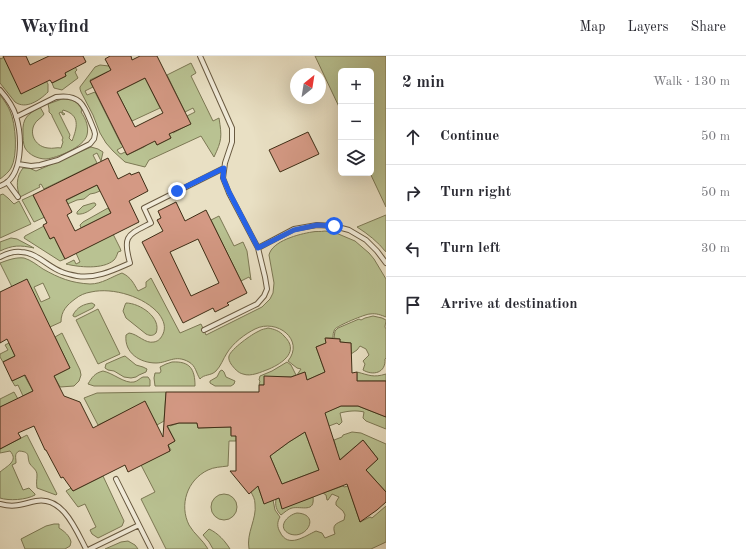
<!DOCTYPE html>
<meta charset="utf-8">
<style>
:root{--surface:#fff;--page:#f7f7f7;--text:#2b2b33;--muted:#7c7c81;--line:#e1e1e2}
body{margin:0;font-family:"Old Standard TT",serif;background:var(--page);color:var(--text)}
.controls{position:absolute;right:12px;top:12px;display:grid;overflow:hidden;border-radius:6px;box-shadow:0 4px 16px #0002}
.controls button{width:36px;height:36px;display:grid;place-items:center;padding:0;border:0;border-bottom:1px solid var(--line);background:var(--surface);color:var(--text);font:20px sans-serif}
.compass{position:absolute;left:290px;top:12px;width:36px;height:36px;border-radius:50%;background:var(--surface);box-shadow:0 4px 16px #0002;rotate:30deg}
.stop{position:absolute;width:12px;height:12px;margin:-9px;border:3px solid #2563eb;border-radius:50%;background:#fff}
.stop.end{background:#2563eb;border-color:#fff;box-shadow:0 1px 4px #0008}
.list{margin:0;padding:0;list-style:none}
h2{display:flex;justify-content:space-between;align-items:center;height:52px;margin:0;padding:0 16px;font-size:17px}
h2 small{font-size:13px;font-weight:400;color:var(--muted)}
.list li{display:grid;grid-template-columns:26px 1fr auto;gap:12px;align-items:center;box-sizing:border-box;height:56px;padding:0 16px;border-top:1px solid var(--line)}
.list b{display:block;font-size:15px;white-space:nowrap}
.list em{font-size:13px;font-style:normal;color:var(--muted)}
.icon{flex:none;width:22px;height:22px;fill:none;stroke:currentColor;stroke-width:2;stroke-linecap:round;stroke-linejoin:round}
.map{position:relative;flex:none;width:386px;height:493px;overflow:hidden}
header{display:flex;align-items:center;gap:24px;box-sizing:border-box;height:56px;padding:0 20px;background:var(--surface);border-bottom:1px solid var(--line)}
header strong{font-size:19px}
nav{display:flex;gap:22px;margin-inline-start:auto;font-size:14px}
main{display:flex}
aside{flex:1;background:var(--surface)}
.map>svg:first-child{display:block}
</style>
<header>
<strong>Wayfind</strong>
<nav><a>Map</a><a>Layers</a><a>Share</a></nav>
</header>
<main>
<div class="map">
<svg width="386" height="493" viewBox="0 0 386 493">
<rect width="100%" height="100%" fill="#e9e0c4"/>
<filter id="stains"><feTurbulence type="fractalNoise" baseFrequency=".005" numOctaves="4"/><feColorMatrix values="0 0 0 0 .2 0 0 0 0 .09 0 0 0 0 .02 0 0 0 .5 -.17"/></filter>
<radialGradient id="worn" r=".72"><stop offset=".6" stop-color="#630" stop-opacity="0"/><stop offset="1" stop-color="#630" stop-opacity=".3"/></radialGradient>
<path fill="#b9c292" stroke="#7c7854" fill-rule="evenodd" d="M315 0H386V151L370 117H371V15H341V55Z
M4 1 45 23 48 28V36C40 44 26 54 15 46L0 27V2L1 3Z
M191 7 196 17 191 20 213 65 219 62C222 81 222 84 214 101L201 80 149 104 145 111 125 106 113 95 106 87 100 77 93 59 81 36 80 33V31L95 11 100 9 109 10 112 16H107L90 24 93 31 85 35 87 39 95 36 121 88 123 87 124 90 117 94 119 97 121 98 125 96 127 99 144 91 154 83 157 89 171 82 168 76 171 74 173 77 190 68 187 60 195 56 193 52 185 56 167 19Z
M75 11 77 14 75 16 78 22 62 34 54 32 52 27 66 20 63 14Z
M145 22 160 52 132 65 117 36Z
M0 39C4 44 8 50 10 55 16 68 18 100 11 112 9 116 4 120 0 123Z
M62 43C71 43 78 45 82 54L81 56C86 63 89 71 87 79 84 91 57 102 46 103 38 103 29 99 25 92 23 88 23 81 23 77 22 62 28 58 40 51L44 58C42 62 36 64 34 69 29 80 37 91 48 92 53 93 57 91 61 92L63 86 62 84 63 82 52 60V59L49 56V53L48 48ZM63 54C81 59 77 72 72 85L69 82 70 79 59 57 61 56 63 59 65 58 62 56Z
M91 91 98 93 103 96 101 105 97 97 93 99 97 107 44 133 41 128 39 129 40 131 20 141C16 131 16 121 23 112H29L36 115Z
M97 129 100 135 95 137 90 138 84 143 77 144 63 150 61 147Z
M3 138 8 142 14 148 19 145 31 168 0 182V139Z
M33 139 42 156 47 160 34 166 22 144Z
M93 147H95L96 149C91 154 84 159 77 158V156L83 150Z
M108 152 111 157 81 172 80 169 83 166Z
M386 159V196C378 186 368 178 357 171Z
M219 160 234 190 243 186 247 195 251 224 249 221 241 225 211 164Z
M44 170 50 183 56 180V185L65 203 60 205 24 182 25 180Z
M325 175 336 177 355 185 369 197 374 203 386 223V261C381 259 376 257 370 258 365 258 337 270 335 273 333 276 333 279 333 282H326V287L316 291 325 316 307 324 305 316 297 319 301 313 297 312 288 305C305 284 277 262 255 273 245 278 233 287 227 297 223 303 221 310 216 315 211 320 204 318 200 323 196 317 196 310 189 306 175 298 168 307 156 307 140 307 124 297 126 279L129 277C138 278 145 288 154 286 159 285 161 282 163 278 166 271 164 265 159 258 145 241 113 231 91 236 85 237 80 239 75 243 67 249 61 255 61 266L50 271 12 231 0 207C8 204 16 201 24 202 31 204 37 209 43 213 59 222 71 227 90 228 102 228 111 221 122 217 131 221 134 228 138 235L146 231V226L151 222 180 277 201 268 206 279 262 251 270 243 273 237 274 227 269 199C272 185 299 178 312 176 316 175 320 176 325 175ZM43 227 50 242 41 246 34 231Z
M113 178 120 192 121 195 118 196C117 199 116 202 114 204 103 214 78 211 66 208L74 204 76 208 80 206 76 197Z
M11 182 17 183 34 192C20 189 13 189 0 195V186Z
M92 247 95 249 93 252 75 261 73 260V259C77 251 84 248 92 247Z
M126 247C140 247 162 262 156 277 153 280 150 280 146 278L126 262 123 255 125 249Z
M98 253 120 298 98 308 76 264Z
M373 260 382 262 386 264 385 271 386 273V302L385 303C386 317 373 320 363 314L365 308 363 305 369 299 366 293 360 290 357 294 351 298V287L340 286V283L334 282 335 275 338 272 359 263 361 264 365 262Z
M268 272C274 273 280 275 284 280 300 295 283 307 269 313 261 316 251 321 243 318 238 317 234 312 231 308 230 306 228 303 229 300 231 293 252 278 259 275 262 273 265 273 268 272Z
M62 277 80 314 81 319 79 325 74 330 60 331 54 320 70 312 55 281Z
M9 287 15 300 3 306 0 301V298L8 294 5 289Z
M125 300 136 309 143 311 147 313 146 316 139 319 136 321 131 322 124 321 114 315 108 314 105 312 106 308 122 301Z
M172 306C190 305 195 313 195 330H155L154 322 155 317H160L161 315 160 311 166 308Z
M287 306 291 309 296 319 291 321H265L264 329H259L260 325 259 324 260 320 272 315Z
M222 314 224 316 226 321 235 325 234 328 231 330H215L210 327V325L217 321 220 315Z
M103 315C113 317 125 328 134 326 138 325 140 322 143 321H148L150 324V330H94L88 328C92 321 95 317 103 315Z
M357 316C369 319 373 322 386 318V325H357Z
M24 319 33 335 23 340 18 329 15 330 12 325Z
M14 336 18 343 0 351V343Z
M166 336 164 365 157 369 145 346 98 369 84 342 97 337Z
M341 350H358L386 361V373L366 365 363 362 364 356C356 354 348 355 340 357L342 366 339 369 337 367 329 370 321 358Z
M179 367H197L198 372 231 371V379L236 380V385H229L228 410C221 411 214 411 208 414 187 424 179 449 189 469 194 478 203 484 208 493H166L141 443 155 436 141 409 171 394 168 389 175 385 167 369 169 368 170 370Z
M305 376 319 414 282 428 270 400 289 386Z
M352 376 361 377 386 388V436L366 414 378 403 363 384 337 406 332 393 336 392 334 384 342 381 343 379Z
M27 379 57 438 56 439 37 432C36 426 37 424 37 419 37 414 33 412 30 408 26 401 32 396 19 395 14 398 16 401 16 407L12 409 23 434 29 432 35 438V439C26 444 9 445 0 442V416C7 410 19 405 10 395L0 397V393Z
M103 420 124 465 122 470 98 482 92 478 90 474 96 471 85 448 78 451 66 435 71 432 73 435Z
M255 423 264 447 273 444 275 454 280 461C277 466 277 471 280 476 288 493 305 480 316 475L322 477 325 482 335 478C332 469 335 468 344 464L345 459 343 455 336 449V446L339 441 332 438 328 444H327L326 439 323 437 343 430 344 431 348 430 360 466 370 461 372 462 386 450V486L371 493H249C246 477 257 463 255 448 255 443 253 440 251 436Z
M211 451a13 13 0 1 1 26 0a13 13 0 1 1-26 0Z
M313 441C315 457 302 450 292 452 288 453 285 456 281 459 276 454 275 449 276 443L279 442 282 452Z
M297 457C321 458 307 484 290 478 276 472 287 459 297 457Z
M54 468H59V472C64 475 70 480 71 486L70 490 65 493H25L21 483 46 470Z
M209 473C218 477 225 485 230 493H213L209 486 203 479Z
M128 485 135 489 138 493H105L121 486Z"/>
<path fill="#d49984" stroke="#3e2d15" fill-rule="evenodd" d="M3 0H26L30 9 49 0H83L86 6 65 17 66 20 52 27 50 24 21 38Z
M110 0H131L132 4 140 0H157L191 68 169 78 171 82 157 89 155 85 127 99 90 25 111 14 105 3ZM145 22 163 57 135 71 117 36Z
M308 76 319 98 280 116 269 94Z
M108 102 118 123 130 117 131 119 139 116 148 135 129 145 139 166 65 203 54 181 50 183 43 169 47 167 33 139ZM97 129 111 157 75 175 67 159 72 156 66 144Z
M176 146 185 165 206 154 247 237 227 247 229 249 215 256 213 252 183 267 142 186 163 175 157 164 161 162 158 155ZM198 183 219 227 191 240 170 196Z
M27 223 70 312 54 320 64 340 80 346 93 372 145 345 163 381 166 336H259V329H264V320L291 321 305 316 307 324 325 316 316 291 326 287 325 282 340 283V286L351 287 352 317 357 316V325H386V361L358 350H341L325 357 340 404 363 384 378 403 366 414 386 436V446L377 454 360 466 347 428 282 453 279 442 264 448 258 430 249 438 230 415H236V380H231V371L198 372 197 367H179L167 370 175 385 168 389 170 395 128 416 125 409 73 435 63 421 61 422 46 394H45L34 370 18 377 21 382 0 393V351L33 335 25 319 12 325 3 306 15 300 7 283 0 287V236ZM305 376 319 414 282 428 270 400 289 386Z"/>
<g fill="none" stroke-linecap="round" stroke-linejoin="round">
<g stroke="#695a41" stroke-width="6">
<path id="service" d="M200 0 232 72V86L225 107 223 122 229 137 258 192 265 221 267 233 264 240 257 248 204 274
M0 34C7 42 13 50 16 60 22 80 24 122 0 130
M16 61 56 41C84 37 85 54 94 74L95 78 94 83 90 88 58 104 40 109 31 110 18 108
M7 126 18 141
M258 192 294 173 317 169 334 170 349 174 366 184 377 195 386 207
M0 201C6 198 14 195 21 196 36 196 48 211 62 216 67 218 72 219 77 220 96 223 114 214 130 207 122 179 128 179 151 167L144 152 224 112
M116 423 151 493
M0 448C15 452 22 448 36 445 63 440 76 474 86 493
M90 493 139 469"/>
</g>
<use href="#service" stroke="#f1ebd9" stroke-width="4"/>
</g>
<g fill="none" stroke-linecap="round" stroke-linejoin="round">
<path stroke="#2563eb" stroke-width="5" d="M177 135 224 112 223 122 229 136 258 192 294 174 317 169 334 170"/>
</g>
<rect width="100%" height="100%" filter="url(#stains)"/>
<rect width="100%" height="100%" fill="url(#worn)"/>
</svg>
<div class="controls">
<button>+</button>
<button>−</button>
<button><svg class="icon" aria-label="layers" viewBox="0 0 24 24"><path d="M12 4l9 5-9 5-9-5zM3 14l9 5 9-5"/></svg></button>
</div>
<svg class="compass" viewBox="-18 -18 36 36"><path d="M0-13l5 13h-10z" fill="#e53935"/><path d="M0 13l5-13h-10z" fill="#7c7c81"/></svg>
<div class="stop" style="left:334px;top:170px"></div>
<div class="stop end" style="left:177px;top:135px"></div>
</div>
<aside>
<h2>2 min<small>Walk · 130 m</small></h2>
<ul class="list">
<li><svg class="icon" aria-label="ahead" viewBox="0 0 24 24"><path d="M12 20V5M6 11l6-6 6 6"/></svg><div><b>Continue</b></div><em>50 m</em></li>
<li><svg class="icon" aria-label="right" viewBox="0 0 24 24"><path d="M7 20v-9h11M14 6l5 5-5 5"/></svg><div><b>Turn right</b></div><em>50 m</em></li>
<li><svg class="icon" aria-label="left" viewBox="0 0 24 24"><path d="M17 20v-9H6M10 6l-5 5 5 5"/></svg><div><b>Turn left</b></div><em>30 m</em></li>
<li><svg class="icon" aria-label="arrive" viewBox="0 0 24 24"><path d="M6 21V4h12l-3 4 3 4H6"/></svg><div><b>Arrive at destination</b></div></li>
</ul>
</aside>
</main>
